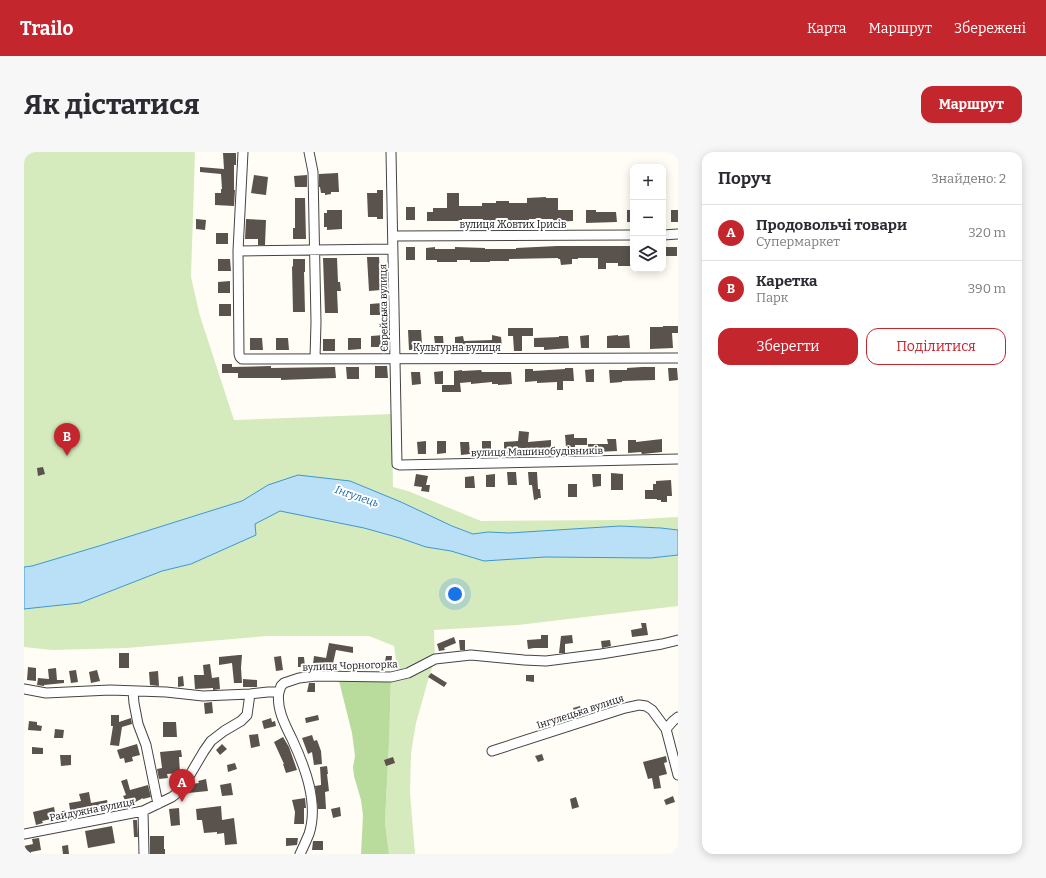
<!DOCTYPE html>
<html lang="uk">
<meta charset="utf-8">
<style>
:root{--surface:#fff;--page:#f7f7f7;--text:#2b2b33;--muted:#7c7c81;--line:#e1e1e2;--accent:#c4262e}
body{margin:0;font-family:Bitter,serif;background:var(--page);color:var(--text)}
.controls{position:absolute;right:12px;top:12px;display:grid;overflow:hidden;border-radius:8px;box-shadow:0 2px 10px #0003}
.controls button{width:36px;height:36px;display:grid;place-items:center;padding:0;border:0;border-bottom:1px solid var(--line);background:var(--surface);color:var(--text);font:20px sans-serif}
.you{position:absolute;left:431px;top:442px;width:14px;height:14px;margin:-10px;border:3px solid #fff;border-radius:50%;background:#1a73e8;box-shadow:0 0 0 6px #1a73e833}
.badge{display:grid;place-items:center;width:26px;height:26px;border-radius:50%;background:var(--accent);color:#fff;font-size:13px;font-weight:700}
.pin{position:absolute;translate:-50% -33px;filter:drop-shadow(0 1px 2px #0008)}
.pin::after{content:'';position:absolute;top:21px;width:14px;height:12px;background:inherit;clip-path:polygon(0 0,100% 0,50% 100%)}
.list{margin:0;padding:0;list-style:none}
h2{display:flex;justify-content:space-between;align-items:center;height:52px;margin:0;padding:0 16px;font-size:17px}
h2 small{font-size:13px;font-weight:400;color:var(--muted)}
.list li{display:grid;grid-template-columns:26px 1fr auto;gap:12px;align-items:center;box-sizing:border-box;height:56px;padding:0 16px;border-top:1px solid var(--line)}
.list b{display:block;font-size:15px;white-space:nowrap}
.list p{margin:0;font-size:13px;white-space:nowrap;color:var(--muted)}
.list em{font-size:13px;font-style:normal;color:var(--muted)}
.actions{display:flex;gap:8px;padding:12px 16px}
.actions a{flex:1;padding:9px 0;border:1px solid var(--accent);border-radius:12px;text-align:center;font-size:14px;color:var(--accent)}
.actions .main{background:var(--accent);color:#fff}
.icon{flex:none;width:22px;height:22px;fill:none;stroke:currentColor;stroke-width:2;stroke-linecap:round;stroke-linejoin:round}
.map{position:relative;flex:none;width:654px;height:702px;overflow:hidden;border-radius:12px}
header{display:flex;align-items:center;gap:24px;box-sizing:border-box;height:56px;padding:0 20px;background:var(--accent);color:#fff}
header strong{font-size:19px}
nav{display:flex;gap:22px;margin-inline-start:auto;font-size:14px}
.intro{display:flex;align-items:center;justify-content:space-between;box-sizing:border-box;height:96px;padding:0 24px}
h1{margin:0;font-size:28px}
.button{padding:10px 18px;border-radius:12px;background:var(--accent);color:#fff;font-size:14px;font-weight:700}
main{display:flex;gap:24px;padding:0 24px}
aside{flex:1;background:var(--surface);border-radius:12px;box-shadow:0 2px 10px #0003}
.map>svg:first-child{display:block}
</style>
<header>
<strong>Trailo</strong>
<nav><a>Карта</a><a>Маршрут</a><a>Збережені</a></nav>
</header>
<div class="intro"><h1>Як дістатися</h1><a class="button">Маршрут</a></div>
<main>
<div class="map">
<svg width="654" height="702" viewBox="0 0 654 702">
<rect width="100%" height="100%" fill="#fffdf5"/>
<path fill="#d5ebbd" d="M0 0H171L167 125 176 164 210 268 368 262 369 335 384 339 457 369 601 368 654 365V378L637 376 596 374 483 381 464 380 449 382 428 374 377 350 244 333 218 349 75 394 8 414 0 415Z
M256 359 340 376 376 386 402 395 427 399 521 405 627 406 654 403V454L494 473 410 478 411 507 405 525 392 571 387 601 386 641 391 702H365L361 670 365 591 367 525 374 523 370 494 345 484H243L103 496 28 498 0 495V457L56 451 138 419 167 412 231 372Z"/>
<path fill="#b9dc9c" d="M314 525H367L365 591 361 670 365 702H337L339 663 337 648 330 624 329 615 331 604 328 581Z"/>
<path fill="#b9e0f7" stroke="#3f96cf" d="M274 323 326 329 377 350 428 374 449 382 464 380 485 381 596 374 637 376 654 378V403L627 406 521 405 460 409 427 399 402 395 376 386 340 376 256 359 231 372 232 383 167 412 138 419 56 451 0 457V415L8 414 75 394 218 349 244 333Z"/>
<path fill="#5a524d" d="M199 1H212V13H210V38H211L210 54 191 53V41H197V37H198L197 22 176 20V15L200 17Z
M314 21 315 40H307V42L301 43V41H297L296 35H295V22Z
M230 23 244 25 242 43 227 41Z
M283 23V35H271L270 24Z
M353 38H359V67H353V65H344L343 41H353Z
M423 41H435V54H458V51H472V49H485V51H503V46L522 45V46H534V58H549V69L529 70V67H505V68L481 69V70H459V67H438V69H403V60H409V56H423Z
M271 46H281L282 87H269V76H271Z
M382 55H391V68H382Z
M303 58H318V77L303 78V75H300V61H303Z
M562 58H572V60H592L593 70 562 71Z
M603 58H609V70H603Z
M647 58H654V70H647Z
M172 67 182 68 181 78 172 77Z
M222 67 242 68 241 93H234V87H221Z
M192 81H204V92H192Z
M533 94H609V114H594V111H582V117H574V106H554V107H548V112L537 113 536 107H534V106L485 107V109H466V110H446V108H433V110H413V108H402V96L411 95V97H431V95L461 96V97H492V96Z
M382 95H391V108H382Z
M639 95H653V104H639Z
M343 105H355L357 138 345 139Z
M299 106H313L314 130H316L317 139H313L314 161H301Z
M194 107H206L207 119H194Z
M269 107H281V120H280L281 160H269L268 115 269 114Z
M206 129V141H194V130Z
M358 151V163H346V152Z
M195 152H207V164H195Z
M639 174H654V181H648L649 196 626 197V175H639Z
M484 176H509V184H498V199H490L489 184H484Z
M384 178H397L398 192H411L410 184H419L420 197 385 198Z
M360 183V195H347V184Z
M468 183 477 185 478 195 463 196V200H443V197H431V185L439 184 440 189 468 188Z
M565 183V196H557L556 184Z
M594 183V184L605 183 606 196H583V184Z
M535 184H544L545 196 520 198V195H510V186L535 185Z
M226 186H238L239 198H226Z
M252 186H264L265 198H252Z
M324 186H337V197L324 198Z
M299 187H311V199H299Z
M198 212H208V215L247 214V216L311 215 312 226 257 228V226H214V221H198Z
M351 214H363L364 226H351Z
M322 215H335V227H323Z
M618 215H631V228L598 229V230L586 231 585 218H603V216Z
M541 216H549L550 229H539V238H533V230L513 231V229L501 230V217H509V219L541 217Z
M644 216H653L654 228 645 229Z
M570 217V230H562L561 218Z
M438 218V219L457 218 458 220H487L488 232 474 233V232H468V230L447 232V230L436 231 437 240H418V233H430V219Z
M419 219V232H411L410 220Z
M387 220H396L397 232 388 233Z
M495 279 505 280 504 290 527 288V300L516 301V302L480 303V290L494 289Z
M550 282V286H563V293H551V295H542L541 283Z
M583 287H592L593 299 573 300V303H564V292H584Z
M638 287V300L619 302H618L617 300 604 301V288H612V290Z
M402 289V302H394L393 290Z
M413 289H422V301L413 302Z
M458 289H467V302H458Z
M436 290H445L446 302 437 303Z
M19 315 21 322 14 324 13 316Z
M483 320H492L493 333H484Z
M504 320H513L514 337H516L517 346H514V347L510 348 508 333H505Z
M587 321 599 322V338H587Z
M392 322 404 324 402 333H406L405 340 397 339 398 335 390 334Z
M471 322V335H462V323Z
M568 322H577V334L569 335Z
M450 324 451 336H441V325Z
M647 328 648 344H643V350H637V348H633V347H621V338H629V332H632V329Z
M544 332H553V345H544Z
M617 471H622L624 483 608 485 607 478 618 476Z
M517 483H524V496H510L504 497 503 488 517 487Z
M548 483 549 491 541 492V501H535L537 484Z
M430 485 432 491 420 496 421 498 415 499 413 492Z
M435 488H441V498H436Z
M586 488 587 494 578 496 577 489Z
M305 491 329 495V501L312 498 308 516 303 517 289 512 290 504 302 506Z
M95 501H105V516H95Z
M215 503H218L217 516 218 531H210L208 511 195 513V505Z
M257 504 259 518 252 519 250 505Z
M362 504H368L367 515H360Z
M274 505H280L281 515H274Z
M186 512 188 526 195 525 196 537 189 538V536L171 537 170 523H180L179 513Z
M4 515 12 516V529L3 528Z
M32 516 33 528H40V531L20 533V534L13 533 14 526 25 527 24 517Z
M52 518 54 530 47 531 45 519Z
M73 518 76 529 67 531 65 520Z
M134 519 135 534 126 533 125 520Z
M407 521 423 531 420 535 404 525Z
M502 523H510V530L502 529Z
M159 524 160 534 154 535V525Z
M219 527 233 528V535H219Z
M285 531H291V540H283Z
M188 550 189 561 181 562 180 551Z
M556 554 558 563 552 566 549 556Z
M87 563H95V570L107 566 108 572 98 575 95 594 86 593 89 574H87Z
M294 563 295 568 282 571 281 566Z
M247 566 248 570 251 569 252 574 240 577 238 569Z
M5 569 13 570V573L18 574 17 579 4 578Z
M139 570H152L153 585H139Z
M31 577 40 578 39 586H30Z
M234 582 236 594 227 596 225 583Z
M288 583 290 589 293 588 297 599 298 612 290 613 288 600 284 602 278 586Z
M259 585 265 595 273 618 262 621 259 612H260L250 590Z
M113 592 116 603 108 605 109 609 101 611 100 606 96 607 93 598Z
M198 592 203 597 196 603 192 598Z
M8 595 19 596V602H8Z
M157 598 158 605H155L156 621 143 622 144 626 135 627 133 617 138 616 136 600Z
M518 602 520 608 514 610 511 604Z
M36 603H47V613L37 614Z
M642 604 643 610 640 611 643 622 635 624 637 636 630 637 628 626 624 627 619 610Z
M369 605 371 611 362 614 360 608Z
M211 611 213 617 204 620 203 613Z
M303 614 304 622H303L305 639 301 640 302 657H294L291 634 297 633V631L296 615Z
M103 627 106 638 124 633 127 645 119 647V646L104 654 99 644 102 643 97 629Z
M182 627 184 639 164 641V638L167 632 175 631 174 629Z
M207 631 209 643 198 644 196 633Z
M65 640 67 651 83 648 85 658 60 664 59 662 47 664 45 651 57 649 55 642Z
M649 644 651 650 642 653 640 648Z
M552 645 555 655 548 657 546 647Z
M281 646 282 656H280V672H270L271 660 268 648Z
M197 654 198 668 210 666 213 692 201 693 200 681 193 682V680L180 681 178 668H173L172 657Z
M30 655 32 666 18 669 19 671 12 673 9 660Z
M316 655 317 664 309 666 307 657Z
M155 656 156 673 147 674 145 657Z
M109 668H113L114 685H110Z
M88 674 91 691 64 696 61 679Z
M126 684H140V697H141V702H126Z
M15 686 17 698 7 700V702H0V694L9 692 8 687Z
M262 686H274L273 693 262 694Z
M289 689H299V698H288Z
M44 693 45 702H39L38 694Z"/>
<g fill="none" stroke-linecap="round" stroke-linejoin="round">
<g stroke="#444" stroke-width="11">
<path id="minor" d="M219 0 214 99 215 202 216 205 218 207 654 206
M285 0 289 20 292 170 291 206
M367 0 373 312 376 313 654 307
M639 83 654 82
M369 84 609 83
M214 99 369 97
M0 537 22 541 86 538 142 540 179 544 226 542 244 540H255L257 534 260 531 275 526 292 524 367 525 384 521 411 507 447 503 500 508 522 509 577 502 638 492 654 488
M109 539 110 551 114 572 122 593 134 652
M255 540C252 556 261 573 268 587 281 615 295 651 285 682 282 689 279 696 276 702
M642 577 649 569 654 565
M468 599 601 556 615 553 622 554 628 558 642 577 654 623
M119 659 120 702
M0 682 119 659 148 645 157 638 180 599 187 589 200 579 217 569 223 563 226 542"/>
</g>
<use href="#minor" stroke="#fff" stroke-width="9"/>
</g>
<g text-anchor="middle" stroke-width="4" stroke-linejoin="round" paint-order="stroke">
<g font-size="10" fill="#111" stroke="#fff">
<text x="489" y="76">вулиця Жовтих Ірисів</text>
<text transform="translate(359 156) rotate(-91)" y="4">Єврейська вулиця</text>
<text x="433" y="199">Культурна вулиця</text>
<text transform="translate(513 299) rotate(-1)" y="4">вулиця Машинобудівників</text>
<text transform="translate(326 513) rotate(-2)" y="4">вулиця Чорногорка</text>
<text transform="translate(556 559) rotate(-18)" y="4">Інгулецька вулиця</text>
<text transform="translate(68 657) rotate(-11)" y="4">Райдужна вулиця</text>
</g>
<g font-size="11" font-style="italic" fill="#1768a6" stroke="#fff">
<text transform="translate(333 344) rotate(19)" y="4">Інгулець</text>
</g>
</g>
</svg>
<div class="controls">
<button>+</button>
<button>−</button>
<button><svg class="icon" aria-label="layers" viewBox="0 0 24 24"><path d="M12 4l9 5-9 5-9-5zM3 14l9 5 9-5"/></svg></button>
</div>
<div class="you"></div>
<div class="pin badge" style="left:158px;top:650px">A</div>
<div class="pin badge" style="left:43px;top:304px">B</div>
</div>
<aside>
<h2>Поруч<small>Знайдено: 2</small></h2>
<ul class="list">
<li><span class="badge">A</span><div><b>Продовольчі товари</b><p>Супермаркет</p></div><em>320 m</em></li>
<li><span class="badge">B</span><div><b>Каретка</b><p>Парк</p></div><em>390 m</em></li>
</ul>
<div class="actions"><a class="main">Зберегти</a><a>Поділитися</a></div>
</aside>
</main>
